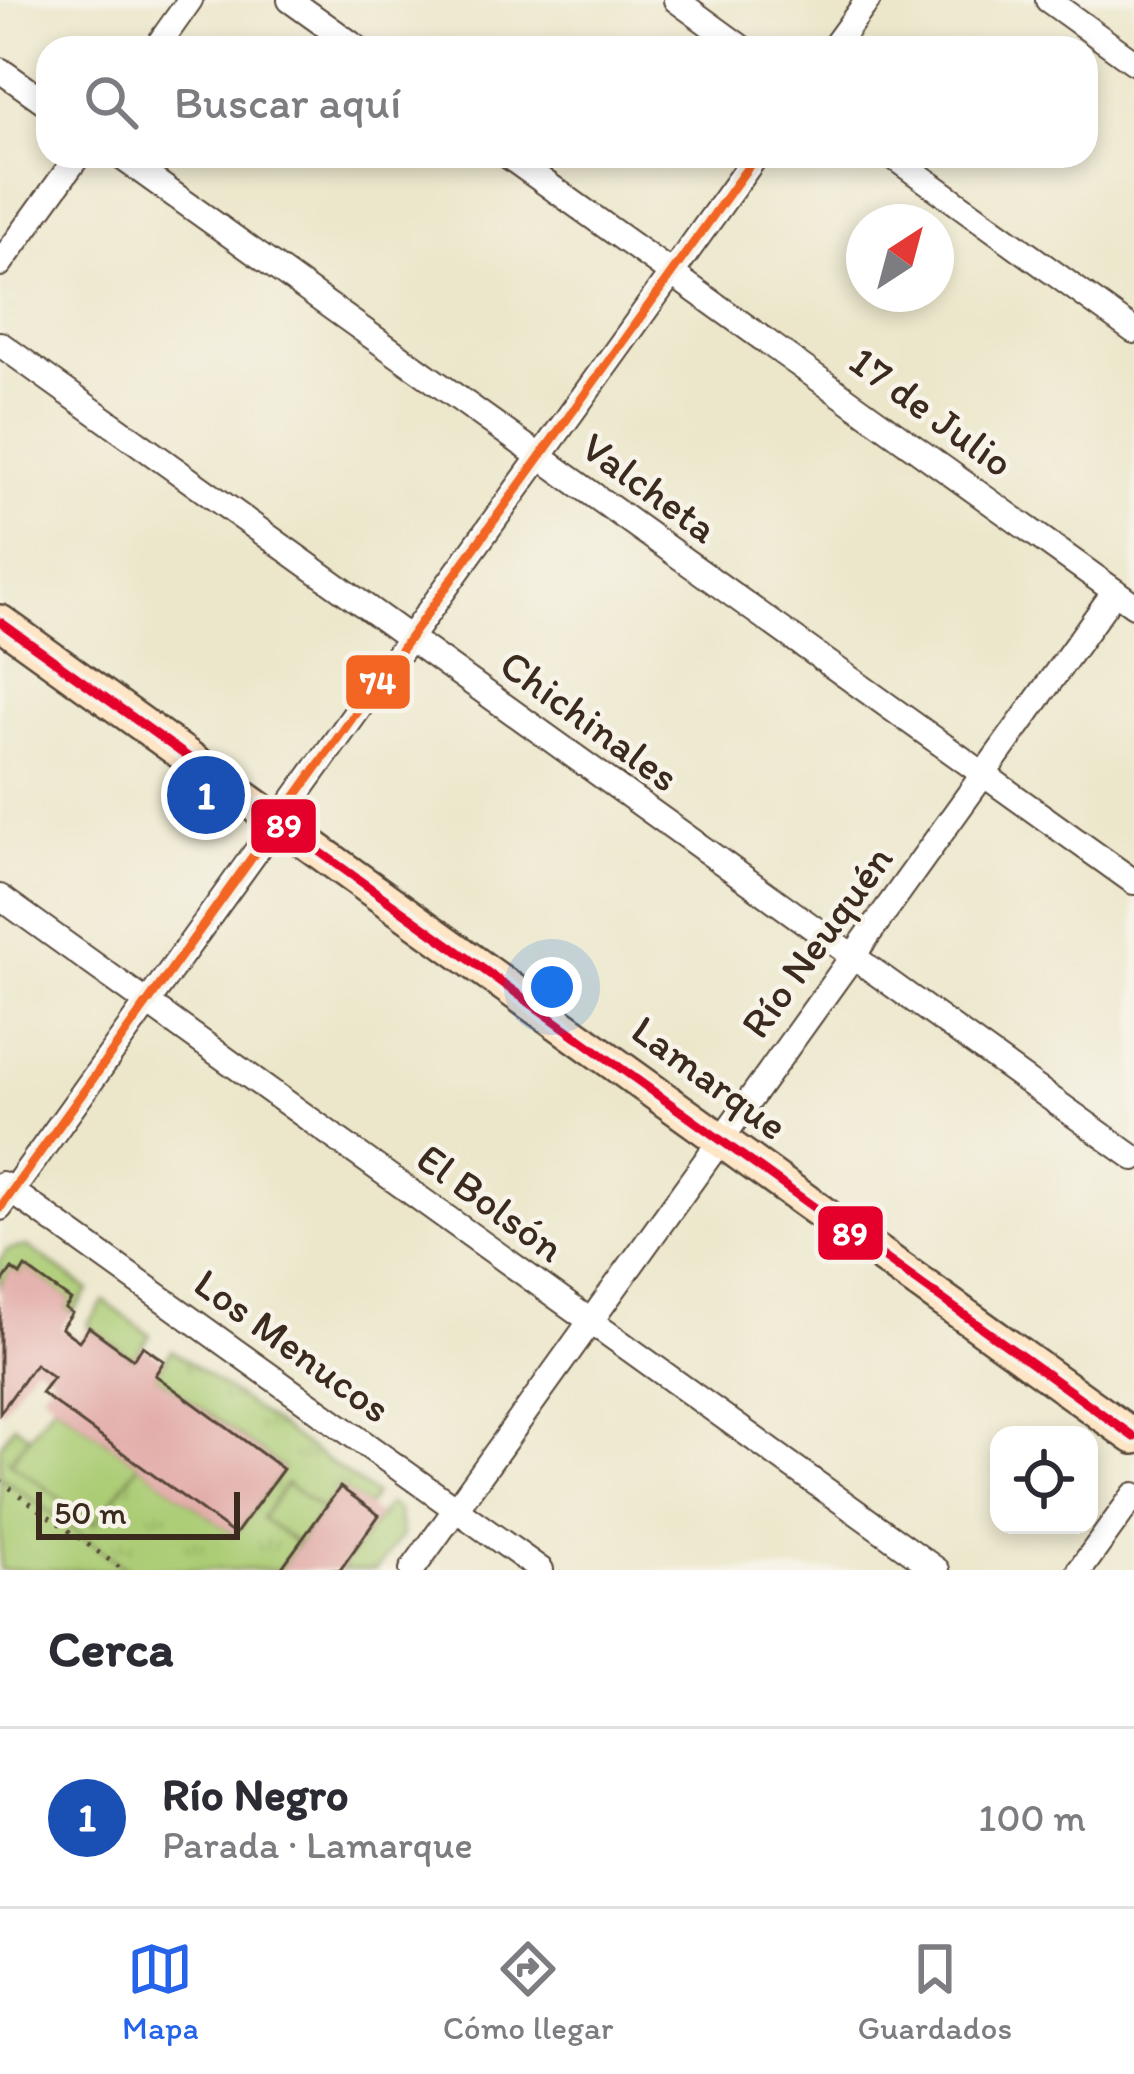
<!DOCTYPE html>
<html lang="es">
<meta charset="utf-8">
<style>
:root{--surface:#fff;--page:#f7f7f7;--text:#2b2b33;--muted:#7c7c81;--line:#e1e1e2;--accent:#2563eb}
body{margin:0;font-family:Itim,sans-serif;background:var(--page);color:var(--text)}
.controls{position:absolute;right:36px;bottom:36px;display:grid;overflow:hidden;border-radius:24px;box-shadow:0 6px 18px #0003}
.controls button{width:108px;height:108px;display:grid;place-items:center;padding:0;border:0;border-bottom:3px solid var(--line);background:var(--surface);color:var(--text);font:60px sans-serif}
.compass{position:absolute;left:846px;top:204px;width:108px;height:108px;border-radius:50%;background:var(--surface);box-shadow:0 6px 18px #0003;rotate:36deg}
.scale{position:absolute;left:36px;bottom:30px;width:204px;box-sizing:border-box;padding-left:12px;border:6px solid #3b2a1e;border-top:0;font-size:33px;line-height:42px;white-space:nowrap;color:#3b2a1e;-webkit-text-stroke:9px #f7f3e8;paint-order:stroke}
.you{position:absolute;left:552px;top:987px;width:42px;height:42px;margin:-30px;border:9px solid #fff;border-radius:50%;background:#1a73e8;box-shadow:0 0 0 18px #1a73e833}
.badge{display:grid;place-items:center;width:78px;height:78px;border-radius:50%;background:var(--accent);color:#fff;font-size:39px;font-weight:700}
.pin{position:absolute;translate:-50% -50%;border:6px solid #fff;box-shadow:0 3px 12px #0006}
.list{margin:0;padding:0;list-style:none}
h2{display:flex;justify-content:space-between;align-items:center;height:156px;margin:0;padding:0 48px;font-size:51px}
h2 small{font-size:39px;font-weight:400;color:var(--muted)}
.list li{display:grid;grid-template-columns:78px 1fr auto;gap:36px;align-items:center;box-sizing:border-box;height:180px;padding:0 48px;border-top:3px solid var(--line)}
.list b{display:block;font-size:45px;white-space:nowrap}
.list p{margin:0;font-size:39px;white-space:nowrap;color:var(--muted)}
.list em{font-size:39px;font-style:normal;color:var(--muted)}
.icon{flex:none;width:66px;height:66px;fill:none;stroke:currentColor;stroke-width:2;stroke-linecap:round;stroke-linejoin:round}
.map{position:relative;flex:none;width:1134px;height:1570px;overflow:hidden}
.search{position:absolute;background:var(--surface);box-shadow:0 6px 18px #0003;left:36px;right:36px;top:36px;height:132px;display:flex;align-items:center;gap:30px;box-sizing:border-box;padding:0 42px;border-radius:36px;color:var(--muted);font-size:45px}
.sheet{height:336px;background:var(--surface)}
nav{display:flex;justify-content:space-around;align-items:center;box-sizing:border-box;height:168px;border-top:3px solid var(--line);background:var(--surface);font-size:33px;color:var(--muted)}
nav a{display:grid;justify-items:center;gap:6px}
nav .on{color:var(--accent)}
.map>svg:first-child{display:block}
</style>
<div class="map">
<svg width="1134" height="1570" viewBox="0 0 1134 1570">
<defs>
<pattern id="grass-tufts" width="24" height="20" patternUnits="userSpaceOnUse" patternTransform="scale(3)"><rect width="24" height="20" fill="#abcc74"/><path d="M3 7l-1-3M5 7V3M7 7l1-3M15 17l-1-3M17 17v-4M19 17l1-3" fill="none" stroke="#94af64"/></pattern>
</defs>
<rect width="100%" height="100%" fill="#f7f3e8"/>
<filter id="ink" filterUnits="userSpaceOnUse"><feTurbulence type="fractalNoise" baseFrequency=".00833" numOctaves="2"/><feDisplacementMap in="SourceGraphic" scale="24" xChannelSelector="R" yChannelSelector="G"/><feConvolveMatrix kernelMatrix="1 2 1 2 8 2 1 2 1" color-interpolation-filters="sRGB"/></filter>
<filter id="wash" filterUnits="userSpaceOnUse"><feTurbulence type="fractalNoise" baseFrequency=".004" numOctaves="4" result="noise"/><feDisplacementMap in="SourceGraphic" scale="48" xChannelSelector="R" yChannelSelector="G"/><feGaussianBlur stdDeviation="2.7" result="paint"/><feColorMatrix in="noise" values="0 0 0 0 0 0 0 0 0 0 0 0 0 0 0 0 0 1.4 0 .05"/><feComposite in="paint" operator="in"/></filter>
<g filter="url(#wash)">
<rect width="100%" height="100%" fill="#ece7cb"/>
<path fill="url(#grass-tufts)" stroke="#737b49" stroke-width="3" d="M27 1246 89 1290 72 1313 65 1308 70 1300 26 1268 20 1275 12 1270 0 1286V1260L7 1250Z
M104 1301 150 1335 133 1359 87 1325Z
M172 1350 375 1495 367 1507 340 1488 323 1510 287 1484 262 1518 298 1544 280 1570H129L0 1476V1445L14 1425 29 1436 10 1461 94 1523 139 1464 235 1535 283 1468 155 1375Z
M388 1504 398 1511 402 1535 376 1570H340Z"/>
<path fill="#abcc74" stroke="#737b49" stroke-width="3" d="M54 1403 139 1464 95 1524 10 1462Z
M0 1476 129 1570H0Z
M286 1484 323 1510 298 1544 262 1518Z"/>
<g id="blocks">
<path fill="#e2aaa7" d="M25 1267 71 1300 65 1308 72 1313 61 1328 79 1341 89 1327 133 1359 143 1346 164 1361 155 1375 283 1469 235 1535 41 1393 53 1377 35 1364 0 1413V1286L12 1269 20 1275Z
M340 1487 379 1515 340 1570H280Z"/>
</g>
</g>
<g filter="url(#ink)">
<use href="#blocks" fill-opacity="0" stroke="#564638" stroke-width="3"/>
<g fill="none" stroke-linecap="round" stroke-linejoin="round">
<g stroke="#564638" stroke-width="28">
<path id="street" d="M290 0 357 48
M676 0 742 48
M1048 0 1134 62
M156 48 190 0
M833 48 868 0
M0 70 48 104
M120 156 1134 882
M508 156 1134 605
M892 156 1134 331
M0 264 78 156
M0 344 1134 1158
M0 897 937 1570
M2 1184 541 1570
M0 1208 756 156
M412 1570 1115 591
M1080 1570 1134 1495"/>
</g>
<g stroke="#564638" stroke-width="38">
<path id="secondary" d="M0 622 1134 1437"/>
</g>
<path stroke="#564638" stroke-width="4.5" stroke-dasharray="3 9" stroke-linecap="butt" d="M0 1481 123 1570"/>
<use href="#street" stroke="#fff" stroke-width="24"/>
<use href="#secondary" stroke="#fde5c5" stroke-width="33"/>
<g stroke="#f7f3e8" stroke-width="18">
<path id="bus-1" d="M0 622 1134 1437"/>
</g>
<g stroke="#f7f3e8" stroke-width="18">
<path id="bus-2" d="M0 1208 756 156"/>
</g>
<use href="#bus-1" stroke="#e4002b" stroke-width="9"/>
<use href="#bus-2" stroke="#f26522" stroke-width="9"/>
</g>
</g>
<g text-anchor="middle" stroke-width="9" stroke-linejoin="round" paint-order="stroke">
<g font-size="42" fill="#3b2a1e" stroke="#f7f3e8">
<text transform="translate(932 411) rotate(36)" y="15">17 de Julio</text>
<text transform="translate(650 487) rotate(36)" y="15">Valcheta</text>
<text transform="translate(590 720) rotate(36)" y="15">Chichinales</text>
<text transform="translate(816 941) rotate(-54)" y="15">Río Neuquén</text>
<text transform="translate(710 1077) rotate(36)" y="15">Lamarque</text>
<text transform="translate(491 1202) rotate(36)" y="15">El Bolsón</text>
<text transform="translate(293 1345) rotate(36)" y="15">Los Menucos</text>
</g>
</g>
<g stroke="#f7f3e8" stroke-width="4.5">
<rect x="344" y="653" width="68" height="58" rx="12" fill="#f26522"/>
<rect x="249" y="797" width="69" height="58" rx="12" fill="#e4002b"/>
<rect x="816" y="1204" width="69" height="58" rx="12" fill="#e4002b"/>
</g>
<g font-size="33" text-anchor="middle" font-weight="bold" fill="#fff">
<text x="378" y="694">74</text>
<text x="284" y="837">89</text>
<text x="850" y="1245">89</text>
</g>
</svg>
<div class="controls">
<button><svg class="icon" aria-label="locate" viewBox="0 0 24 24"><circle cx="12" cy="12" r="6"/><path d="M12 2v4M12 18v4M2 12h4M18 12h4"/></svg></button>
</div>
<svg class="compass" viewBox="-18 -18 36 36"><path d="M0-13l5 13h-10z" fill="#e53935"/><path d="M0 13l5-13h-10z" fill="#7c7c81"/></svg>
<div class="scale">50 m</div>
<div class="you"></div>
<div class="pin badge" style="left:206px;top:795px;background:#1a4fb4">1</div>
<div class="search"><svg class="icon" aria-label="search" viewBox="0 0 24 24"><circle cx="10" cy="10" r="6"/><path d="M15 15l6 6"/></svg>Buscar aquí</div>
</div>
<section class="sheet">
<h2>Cerca<small></small></h2>
<ul class="list">
<li><span class="badge" style="background:#1a4fb4">1</span><div><b>Río Negro</b><p>Parada · Lamarque</p></div><em>100 m</em></li>
</ul>
</section>
<nav>
<a class="on"><svg class="icon" aria-label="map" viewBox="0 0 24 24"><path d="M3 6l6-2 6 2 6-2v14l-6 2-6-2-6 2zM9 4v14M15 6v14"/></svg>Mapa</a>
<a><svg class="icon" aria-label="directions" viewBox="0 0 24 24"><path d="M12 3l9 9-9 9-9-9zM9 14v-3h6M13 9l2 2-2 2"/></svg>Cómo llegar</a>
<a><svg class="icon" aria-label="saved" viewBox="0 0 24 24"><path d="M7 4h10v16l-5-4-5 4z"/></svg>Guardados</a>
</nav>
